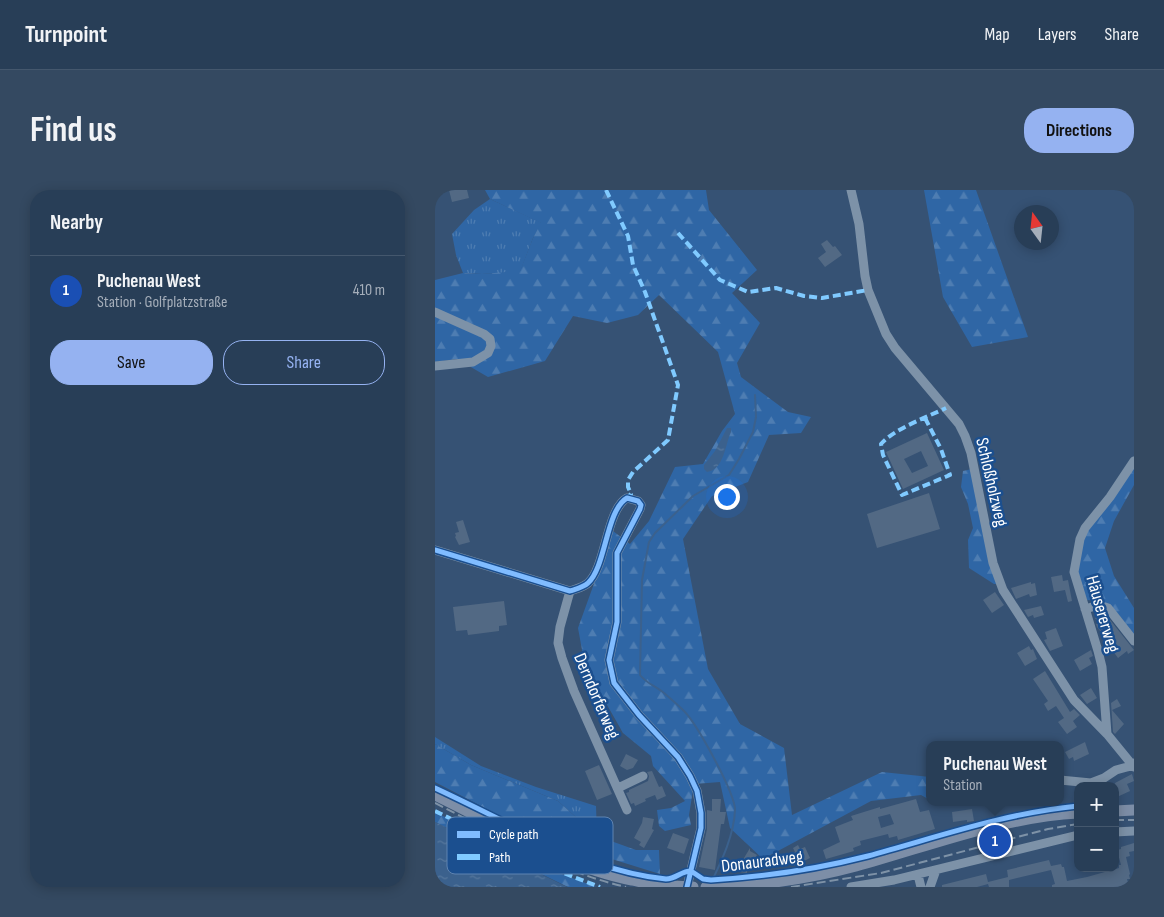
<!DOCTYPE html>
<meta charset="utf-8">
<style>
:root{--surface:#283e57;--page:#344961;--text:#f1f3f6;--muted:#a5aeba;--line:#44576d;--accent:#95b2f1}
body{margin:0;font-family:"Sofia Sans Condensed",sans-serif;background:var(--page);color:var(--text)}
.controls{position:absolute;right:15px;bottom:15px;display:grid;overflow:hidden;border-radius:10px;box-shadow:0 2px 12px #0003}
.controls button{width:45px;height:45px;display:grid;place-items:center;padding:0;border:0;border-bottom:1px solid var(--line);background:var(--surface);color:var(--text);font:25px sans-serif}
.compass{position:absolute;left:579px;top:15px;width:45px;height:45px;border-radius:50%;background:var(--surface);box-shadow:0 2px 12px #0003;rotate:345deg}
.you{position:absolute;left:291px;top:306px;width:18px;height:18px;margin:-12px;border:4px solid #fff;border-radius:50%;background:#1a73e8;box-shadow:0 0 0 8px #1a73e833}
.badge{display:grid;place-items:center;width:32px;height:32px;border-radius:50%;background:var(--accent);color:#fff;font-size:16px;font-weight:700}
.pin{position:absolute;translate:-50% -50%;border:2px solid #fff;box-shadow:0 1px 5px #0006}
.popup{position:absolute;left:491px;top:551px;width:138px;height:65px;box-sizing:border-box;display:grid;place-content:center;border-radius:10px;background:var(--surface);filter:drop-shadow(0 1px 4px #0005);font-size:16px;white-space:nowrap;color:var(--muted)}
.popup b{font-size:19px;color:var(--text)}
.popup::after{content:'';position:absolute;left:50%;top:100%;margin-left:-10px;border:10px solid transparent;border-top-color:var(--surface)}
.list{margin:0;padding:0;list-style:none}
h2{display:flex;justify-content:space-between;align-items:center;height:65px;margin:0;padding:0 20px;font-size:21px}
h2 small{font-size:16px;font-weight:400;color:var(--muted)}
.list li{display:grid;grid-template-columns:32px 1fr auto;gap:15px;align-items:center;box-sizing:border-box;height:70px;padding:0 20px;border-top:1px solid var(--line)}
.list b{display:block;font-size:19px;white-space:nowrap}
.list p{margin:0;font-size:16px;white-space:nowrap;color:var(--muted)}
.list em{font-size:16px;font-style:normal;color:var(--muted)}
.actions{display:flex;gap:10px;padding:15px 20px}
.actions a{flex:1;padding:11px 0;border:1px solid var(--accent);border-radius:20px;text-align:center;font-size:18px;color:var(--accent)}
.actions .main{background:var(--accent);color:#111}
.map{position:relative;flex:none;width:699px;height:697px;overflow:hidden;border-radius:20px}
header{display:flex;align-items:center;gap:30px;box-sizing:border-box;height:70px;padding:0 25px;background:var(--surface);border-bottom:1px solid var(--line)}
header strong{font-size:24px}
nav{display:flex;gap:28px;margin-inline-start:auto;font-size:18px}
.intro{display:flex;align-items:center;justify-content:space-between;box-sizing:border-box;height:120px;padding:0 30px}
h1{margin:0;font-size:35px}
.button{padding:12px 22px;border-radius:20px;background:var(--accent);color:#111;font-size:18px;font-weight:700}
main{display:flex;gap:30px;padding:0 30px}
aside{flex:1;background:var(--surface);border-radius:20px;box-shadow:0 2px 12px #0003}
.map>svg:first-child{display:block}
</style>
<header>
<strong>Turnpoint</strong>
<nav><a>Map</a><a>Layers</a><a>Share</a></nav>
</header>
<div class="intro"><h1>Find us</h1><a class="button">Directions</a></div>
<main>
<aside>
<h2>Nearby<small></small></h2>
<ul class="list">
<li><span class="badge" style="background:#1a4fb4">1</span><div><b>Puchenau West</b><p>Station · Golfplatzstraße</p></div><em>410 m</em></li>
</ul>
<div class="actions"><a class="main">Save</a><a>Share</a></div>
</aside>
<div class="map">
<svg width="699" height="697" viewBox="0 0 699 697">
<defs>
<pattern id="grass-tufts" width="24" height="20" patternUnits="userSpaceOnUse" patternTransform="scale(1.25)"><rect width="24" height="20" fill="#2f66a5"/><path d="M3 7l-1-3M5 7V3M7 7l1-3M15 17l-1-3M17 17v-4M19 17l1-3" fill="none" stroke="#4e7db2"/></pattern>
<pattern id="forest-firs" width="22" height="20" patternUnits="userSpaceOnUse" patternTransform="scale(1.25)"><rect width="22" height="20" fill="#2f66a5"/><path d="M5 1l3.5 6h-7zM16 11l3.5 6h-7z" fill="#4e7db2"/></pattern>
<pattern id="water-ripples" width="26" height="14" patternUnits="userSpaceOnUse" patternTransform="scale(1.25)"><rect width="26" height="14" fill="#3b618d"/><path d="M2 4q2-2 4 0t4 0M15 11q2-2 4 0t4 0" fill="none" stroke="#58799e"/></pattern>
</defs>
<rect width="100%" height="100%" fill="#365274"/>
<path fill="url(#grass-tufts)" d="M55 9 107 33 98 48 85 82 47 84 28 83 21 65 17 44 39 20Z
M0 547 46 576 101 597 161 616 162 646 123 611 36 575 0 554Z"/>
<path fill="url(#forest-firs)" d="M50 0H271L274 20 322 80 297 103 325 133 302 173 306 187 353 222 376 227 366 243 334 245 313 292 277 306 248 349 273 479 305 534 349 558 357 625 447 582 495 587V610L486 605 436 611 328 669 295 638 285 592 259 594 254 625 256 635 230 641 224 636 222 620 236 618 250 611 218 576 216 566 188 543 150 476 143 438 178 341 195 354 214 331 240 277 268 274 287 241 300 224 283 162 224 105 203 125 172 133 138 126 110 171 53 187 22 169 0 172V90L28 83 47 84 85 81 98 48 106 33 55 9Z
M489 0H541L593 147 537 157 508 107Z
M699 276V295L679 331 670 358 679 386 699 418V445C683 425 679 411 652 410 649 401 642 389 642 380 643 339 676 307 699 276Z
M537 279 564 394H559L534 378 533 350 538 338 533 314 526 297 528 281Z
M0 554 36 575 123 611 162 646 201 660H224L225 684 106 647 0 592Z
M0 622 119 681 161 697H133L0 632Z"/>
<path fill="url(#water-ripples)" d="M292 238H296V242C290 255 289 280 272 282L269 279V275L280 261Z
M0 632 132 697H0Z"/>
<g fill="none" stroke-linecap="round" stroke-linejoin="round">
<path stroke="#3b618d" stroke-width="2" d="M276 693C287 670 299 645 300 620 300 603 262 534 249 521 243 515 236 509 229 503 221 496 212 494 205 485L207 390 214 352 220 343 258 306 294 285 304 269 318 242 321 227 320 205"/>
</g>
<path fill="#526984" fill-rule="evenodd" d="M14 0H32L34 8 17 12Z
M392 50 398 57 400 56 407 65 390 77 383 68 391 62 386 54Z
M492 243 509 280 468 299 451 262ZM486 261 493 276 477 283 469 269Z
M494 303 505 339 442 358 432 324Z
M28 330 35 352 24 355 20 347 21 346 20 343 24 342 21 332Z
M627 385 628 391 633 390 637 411 633 412 630 400 619 402 616 387Z
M596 392V394L600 393 602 405 595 407 594 404 581 409 576 398Z
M560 402 569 415 557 423 548 410Z
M69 411 72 435 64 436V441L33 445 32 440 21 441 18 417Z
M606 416 609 425 599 428 598 425 593 427 589 420Z
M667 422 672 426 699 460 693 464 692 461 683 468 675 457 681 454 674 444 670 447 662 437 661 434 664 433 660 428Z
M621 438 628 456 615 461 609 450 612 449 610 442Z
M594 456 596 460 598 459 602 469 590 476 582 463Z
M656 460 658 466 654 468 657 474 645 481 639 470Z
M610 481 635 522 639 519 645 525 638 531 642 537 632 544 623 532 629 528 621 516 613 521 609 514 613 511 598 489Z
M656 498 662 508 652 514 645 505Z
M682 509 686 516 677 520 689 534 680 544 678 542 676 513Z
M650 552 654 564 639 571 638 567 634 569 630 562Z
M191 564 203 570 198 578 192 580 185 576Z
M164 575 177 604 162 610 150 581Z
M217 581 224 597 227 596 231 606 222 610 220 605 210 609 211 611 200 616 199 613 196 614 191 603 194 602V600L213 591 214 586 212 582Z
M697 584 699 591 692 594 695 601 682 607 680 593Z
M277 609H286L285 622H291L289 634H286L280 680 264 677 272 639V620L277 621Z
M481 609 485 622 494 620 500 639 463 650 462 646 454 648 453 644 425 651 426 655 418 658 419 661 391 669 388 660 405 652 400 637 418 630 416 626 445 617V619ZM455 624 459 634 446 638 443 627Z
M537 619 539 631 532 632V630L518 632 517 622Z
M208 627 219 629 217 639 219 640 209 658 204 655 206 652 199 648 207 633Z
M238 643 254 649 249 664 232 658Z
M699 653V661L694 662 695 666 691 667 695 684 694 685 695 689H692L694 697H617V695L620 694 616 680 574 690V697H554L553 694 542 697H507V695L551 684 553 692 573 687 572 680 614 670 616 676 626 674 627 677H629L632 691 652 687 684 678V675H686L682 660 686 659V657Z
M363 655 365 659 370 657 375 668 359 676 354 665 360 662 358 658Z
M315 658V661L322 665 320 668 327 671 322 679 313 674 312 683 304 682V681L295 682V674L306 673Z"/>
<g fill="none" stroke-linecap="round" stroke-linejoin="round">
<path stroke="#7d92a8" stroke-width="9" d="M416 0 424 34 430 86 433 100 451 144 460 158 524 234 530 246 536 263 558 373 568 400 639 510 672 544 699 577
M0 122 49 144 55 149 56 156 53 163 38 172 0 176
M0 360 135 401C141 399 149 397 153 393 171 377 171 320 192 308L203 311 206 315 205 319 182 363V432L174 470 179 493 204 525 243 567 255 586 262 601 266 623V638L252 697
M135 401 125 437 123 453 127 468 139 501 192 620
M650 419 664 415 673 418 699 451
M672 544 667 477 663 461 639 382 645 349 650 338 675 307 699 271
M625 590 656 593 669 588 681 580 692 577 699 573
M183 598 208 586
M680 642 699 641
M483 685 486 697
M416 697 459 690 643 645
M495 697 501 680"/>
<path stroke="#7d8ea7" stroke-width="11" d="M0 605C62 635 129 677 197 690 217 695 238 696 258 697
M680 621 699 620
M271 697C321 696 373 689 421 676 494 656 567 627 643 623"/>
<path stroke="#7e92a7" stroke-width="2" stroke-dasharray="9 4" stroke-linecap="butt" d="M0 613C62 644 124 682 191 697
M680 630H699
M356 697 446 683 613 639 643 634"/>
<path stroke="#80caff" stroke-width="4" stroke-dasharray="8 4" stroke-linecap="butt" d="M171 0 193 46 198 75 210 102 243 195 233 250 198 282 193 290V297L196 304 192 308
M243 43 285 90 313 102 341 98 369 106 387 108 433 100
M490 228 506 259 515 285 467 305 448 265 446 254C459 239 492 227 511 218
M0 621 118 679 165 697"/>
<g stroke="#1b4f8f" stroke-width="8">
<path id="cycleway" d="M0 360 135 401C141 399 149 397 153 393 171 377 171 320 192 308L203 311 206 315 205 319 182 363V432L174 470 179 493 204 525 243 567 255 586 262 601 266 623V638L252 697
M0 598C30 612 60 627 90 642 135 664 180 684 231 689 241 689 246 681 256 681L268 689 276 690C329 687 382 679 433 666 503 647 570 623 643 616"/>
</g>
<use href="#cycleway" stroke="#80bcff" stroke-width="5"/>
</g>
<g text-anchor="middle" stroke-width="5" stroke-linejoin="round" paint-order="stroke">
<g font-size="18" fill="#fff" stroke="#1b4f8f">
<text transform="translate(557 292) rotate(77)" y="6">Schloßholzweg</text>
<text transform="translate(668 424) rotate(74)" y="6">Häusererweg</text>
<text transform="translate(162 506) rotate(67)" y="6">Derndorferweg</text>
<text transform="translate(327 671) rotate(-7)" y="6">Donauradweg</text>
</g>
</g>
<rect x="12" y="627" width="166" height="57" rx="8" fill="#1b4f8f" stroke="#5f84b1" stroke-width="1"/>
<rect x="22" y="641" width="23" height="7" fill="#80bcff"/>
<rect x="22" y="664" width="23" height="6" fill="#80caff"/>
<g font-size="14" fill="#fff">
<text x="54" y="649">Cycle path</text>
<text x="54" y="672">Path</text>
</g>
</svg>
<div class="controls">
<button>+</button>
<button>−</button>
</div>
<svg class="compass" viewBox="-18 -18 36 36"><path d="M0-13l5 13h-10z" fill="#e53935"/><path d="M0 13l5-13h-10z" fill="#a5aeba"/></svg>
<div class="you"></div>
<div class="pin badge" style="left:560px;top:651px;background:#1a4fb4">1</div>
<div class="popup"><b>Puchenau West</b>Station</div>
</div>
</main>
